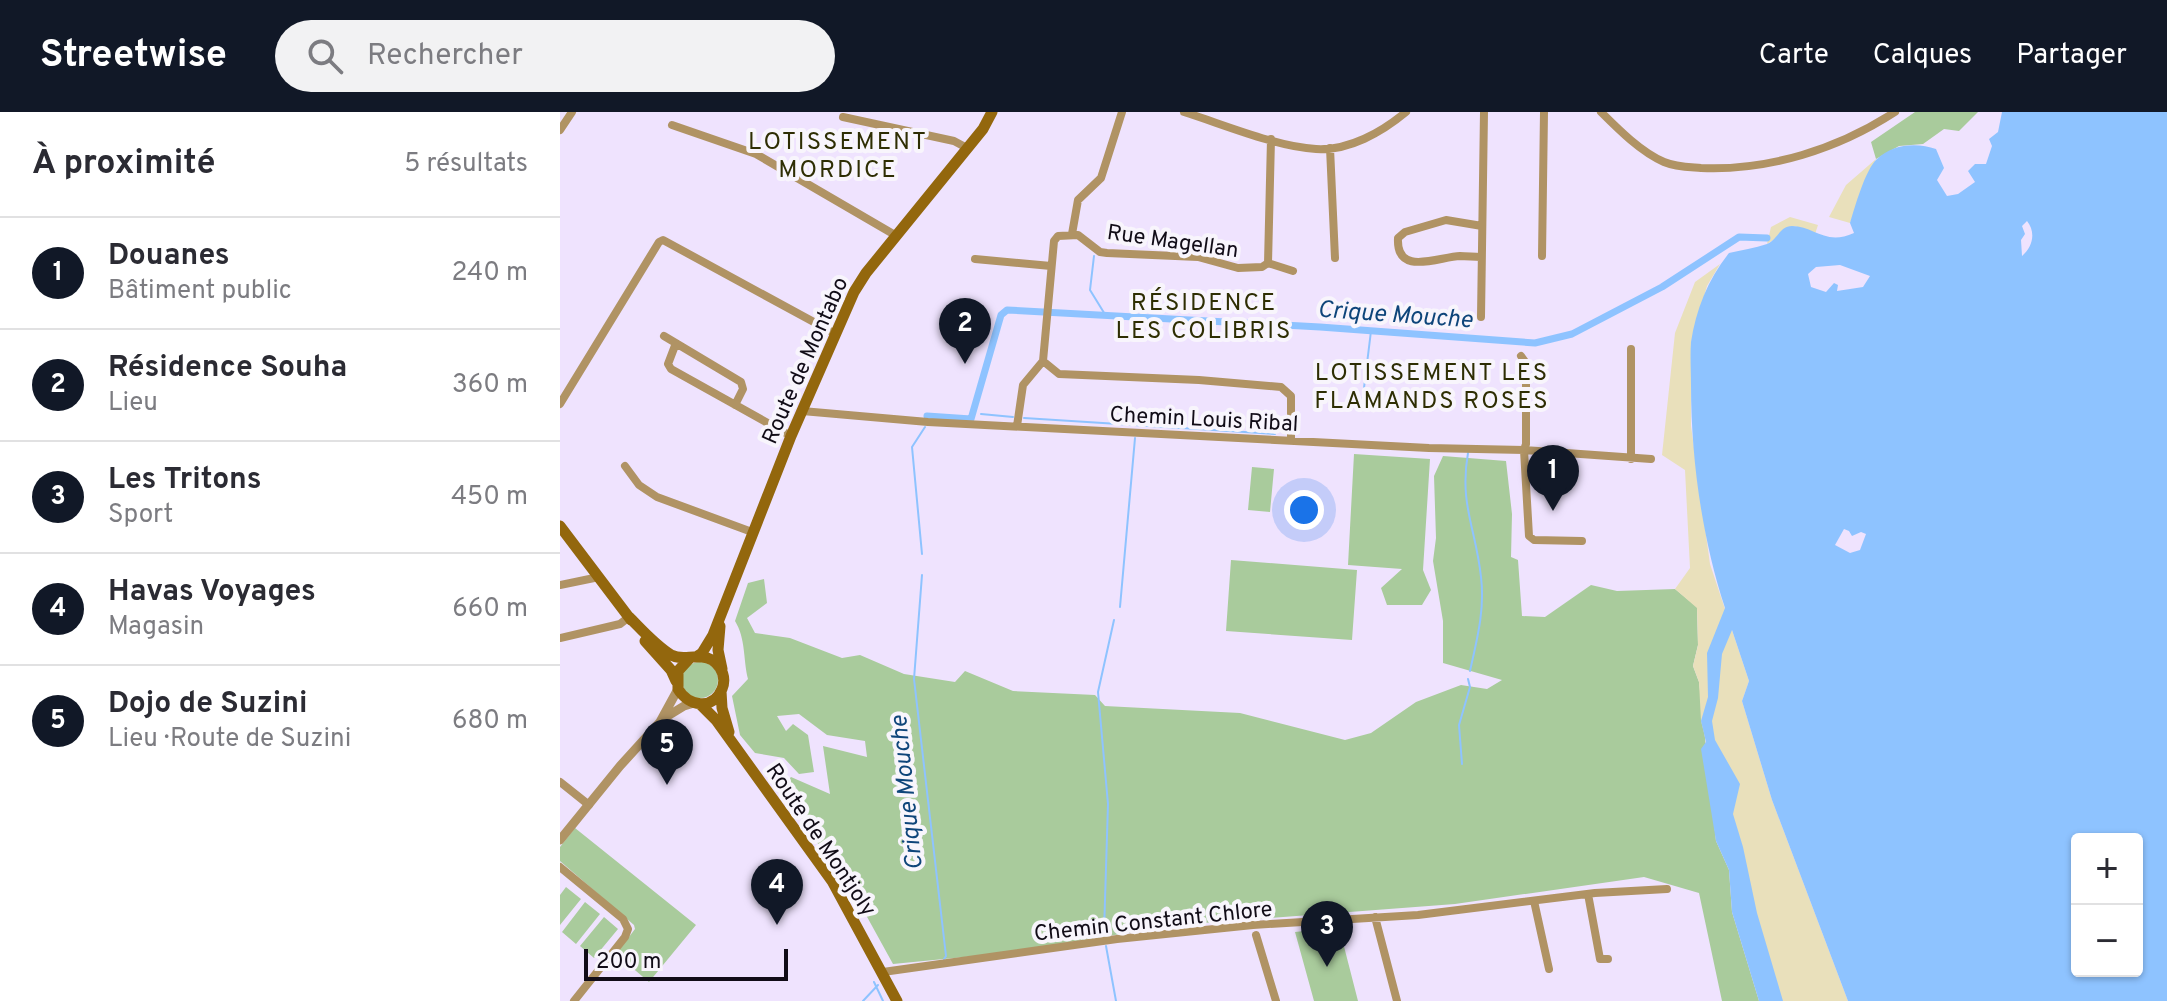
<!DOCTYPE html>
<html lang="fr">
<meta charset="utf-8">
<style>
:root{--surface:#fff;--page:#f2f2f3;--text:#2b2b33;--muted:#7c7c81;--line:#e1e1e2;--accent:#111827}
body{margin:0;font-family:Overpass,sans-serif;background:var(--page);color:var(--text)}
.controls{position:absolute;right:24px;bottom:24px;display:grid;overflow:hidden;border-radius:8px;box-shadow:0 2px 6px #0004}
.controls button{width:72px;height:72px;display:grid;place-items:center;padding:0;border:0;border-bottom:2px solid var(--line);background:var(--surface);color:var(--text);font:40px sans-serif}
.scale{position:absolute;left:24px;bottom:20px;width:204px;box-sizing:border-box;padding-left:8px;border:4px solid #110c17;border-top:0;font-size:22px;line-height:28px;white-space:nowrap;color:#110c17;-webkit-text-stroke:6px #f8f5fc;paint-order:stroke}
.you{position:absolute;left:744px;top:398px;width:28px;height:28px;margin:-20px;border:6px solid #fff;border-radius:50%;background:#1a73e8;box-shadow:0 0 0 12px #1a73e833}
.badge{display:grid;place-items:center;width:52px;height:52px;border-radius:50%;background:var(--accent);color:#fff;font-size:26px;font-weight:700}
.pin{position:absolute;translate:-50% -66px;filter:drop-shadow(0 2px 4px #0008)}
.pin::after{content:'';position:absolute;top:42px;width:28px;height:24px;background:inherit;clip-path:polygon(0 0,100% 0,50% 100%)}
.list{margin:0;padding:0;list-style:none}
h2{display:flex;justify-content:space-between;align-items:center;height:104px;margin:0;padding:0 32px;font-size:34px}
h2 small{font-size:26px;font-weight:400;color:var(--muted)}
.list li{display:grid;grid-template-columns:52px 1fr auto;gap:24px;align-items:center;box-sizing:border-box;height:112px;padding:0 32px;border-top:2px solid var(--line)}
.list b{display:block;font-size:30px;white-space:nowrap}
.list p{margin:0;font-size:26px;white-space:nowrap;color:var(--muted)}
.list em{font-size:26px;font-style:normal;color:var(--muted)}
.icon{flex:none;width:44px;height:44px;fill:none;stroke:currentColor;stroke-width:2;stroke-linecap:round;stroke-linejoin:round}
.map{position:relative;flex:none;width:1607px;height:889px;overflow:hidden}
header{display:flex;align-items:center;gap:48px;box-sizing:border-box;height:112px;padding:0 40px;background:var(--accent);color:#fff}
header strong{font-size:38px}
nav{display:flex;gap:44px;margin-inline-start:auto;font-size:28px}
.search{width:560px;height:72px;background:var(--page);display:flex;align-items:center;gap:20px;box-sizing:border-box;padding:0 28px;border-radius:44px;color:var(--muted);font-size:30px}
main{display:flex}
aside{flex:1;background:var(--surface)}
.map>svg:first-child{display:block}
</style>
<header>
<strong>Streetwise</strong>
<div class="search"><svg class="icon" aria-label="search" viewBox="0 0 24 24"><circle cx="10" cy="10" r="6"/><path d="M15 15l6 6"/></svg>Rechercher</div>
<nav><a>Carte</a><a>Calques</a><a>Partager</a></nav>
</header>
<main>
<aside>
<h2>À proximité<small>5 résultats</small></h2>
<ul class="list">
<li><span class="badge">1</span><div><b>Douanes</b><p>Bâtiment public</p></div><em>240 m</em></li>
<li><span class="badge">2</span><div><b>Résidence Souha</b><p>Lieu</p></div><em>360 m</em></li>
<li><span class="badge">3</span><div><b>Les Tritons</b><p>Sport</p></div><em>450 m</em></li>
<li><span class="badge">4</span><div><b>Havas Voyages</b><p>Magasin</p></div><em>660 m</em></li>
<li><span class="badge">5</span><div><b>Dojo de Suzini</b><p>Lieu · Route de Suzini</p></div><em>680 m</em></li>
</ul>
</aside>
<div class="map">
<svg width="1607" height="889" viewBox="0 0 1607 889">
<rect width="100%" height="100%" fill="#efe3fe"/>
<path fill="#a9cb9c" d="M1355 0H1418L1399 19 1384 17 1363 32 1339 34 1316 47 1311 30Z
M794 342 870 347 863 458 871 478 862 493H827L821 476 842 457 788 453Z
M883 344 946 349 952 402 951 445 958 448 962 504 985 505 1031 473 1057 479 1115 477 1137 495 1138 533 1133 554 1139 570 1156 729 1169 758 1172 800 1199 889H1162L1139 781 1084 765 895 792 617 813 435 842 333 852 295 783 254 726 222 674 231 665 270 682 263 634 307 645 305 629 267 623 239 602 217 604 226 619 233 612 248 623 254 660 239 662 224 646 195 641 180 623 172 584 188 567C183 547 186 527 175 509L188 471 204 467 207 491 187 506 195 521 230 526 282 546 300 543 344 562 395 570 405 559 453 579 535 583 545 594 680 601 785 628 811 621 856 590 901 573 927 577 942 568 883 551V509L873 449 876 426 874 364Z
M692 355 714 357 710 400 688 398Z
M671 448 797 458 792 528 666 519Z
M122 568a18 18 0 1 1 36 0a18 18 0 1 1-36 0Z
M15 716 136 813 89 870 56 842 75 817 74 813 0 749V735Z
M6 775 21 787 0 813V783Z
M25 790 40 802 16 832 2 820Z
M44 805 58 817 34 846 20 834Z
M779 815 798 889H754L735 820Z"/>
<path fill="#e9e0bb" d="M1316 47 1290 111 1269 105 1286 73Z
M1230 105 1258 113 1255 122 1235 114 1207 132 1211 115Z
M1160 152 1147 174 1131 231V314L1150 452 1189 569 1182 589 1212 688 1288 889H1212L1141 609 1139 570 1133 554 1138 533 1137 496 1115 477 1130 456 1125 358 1102 343 1115 221 1135 170Z"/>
<path fill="#8ec3ff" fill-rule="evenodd" d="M1442 0H1607V889H1288L1212 688 1182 589 1189 569 1172 518 1162 542 1158 586 1152 609 1155 628 1180 672 1173 702 1183 735 1197 801 1223 889H1199L1172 800 1169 758 1156 729 1141 637 1146 630 1141 609 1148 585 1147 541 1165 496C1142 426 1131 347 1131 273 1131 259 1130 244 1131 230 1136 198 1148 167 1169 141 1181 138 1195 136 1207 132 1218 127 1220 114 1232 114 1254 114 1265 134 1294 121L1290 111C1295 95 1305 58 1317 47 1332 32 1357 30 1376 37L1384 56 1377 68 1387 84 1398 82 1415 70 1408 59 1415 52H1426L1432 34 1429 27 1438 20ZM1467 109C1476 120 1473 135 1462 144L1461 128 1465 122 1462 114ZM1280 153 1310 164 1303 175 1277 179 1278 173 1274 171 1266 180 1251 175 1248 162 1256 155ZM1284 417 1289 419 1292 424 1301 420 1306 422 1300 438 1290 441 1275 433ZM1517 727H1577V859H1517Z"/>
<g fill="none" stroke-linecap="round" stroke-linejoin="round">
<path stroke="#8ec3ff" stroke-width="2" d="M534 144 530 178 546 204
M802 292 811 219
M421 302 453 305
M464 306 715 322
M908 341C899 392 916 417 921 465 925 498 917 527 910 559
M362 442 352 335 365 315
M362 463 354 567 386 844 384 847
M560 495 575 326
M902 652 899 613 910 575 908 567
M544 820 548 692 538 580 554 508
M546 834 556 889
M314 870 323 889
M303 889 318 873"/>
<path stroke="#8ec3ff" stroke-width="7" d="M367 304 411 307 441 203 447 198 760 215 975 231 1012 222 1102 175 1179 125 1207 126"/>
<path stroke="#b09364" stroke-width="8" d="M624 0C662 12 717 35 756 37 789 39 822 20 846 0
M1041 0C1059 18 1081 40 1104 50 1116 55 1129 55 1141 56 1209 59 1278 37 1335 0
M283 5 394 29 407 36
M112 13 196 42 335 123
M0 18 12 0
M770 36 775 146
M512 122 518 88 541 66 562 0
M982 144 984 0
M920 145C914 145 907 144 900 144 878 145 836 165 838 126L845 120 886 108 922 114
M415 147 491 154
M708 151 711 27
M921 205 924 0
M104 224 181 270 183 277 175 293
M116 231 108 252 111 257 231 324
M1071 237V347
M961 244 966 251V332L964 338 969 424 974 428 1022 429
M483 249 499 262 639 268 721 275 731 284V329
M0 292 99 130 103 128 274 221
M242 299 368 310 869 336 964 338 1091 347
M457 314 463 273 483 249 494 129 498 124 518 123 540 140 547 141 638 145 678 156 702 155 708 151 733 159
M65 354 79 373 97 385 192 420
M0 473 39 465
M0 526 60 512 69 505
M0 670 29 693
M0 755 63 807 68 817 65 825 14 889
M1028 782 1040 847H1048
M974 789 989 857
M815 805 837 889
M696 823 716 889
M323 860 557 827 693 813 858 803 1035 781 1107 777"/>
<path stroke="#b09364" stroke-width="9" d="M106 605 124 594 134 591
M0 728 60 654 100 610 118 577"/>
<path stroke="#93670d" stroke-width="11" d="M0 414 71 508
M69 505C82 518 95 533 111 543 123 549 131 543 142 545 157 546 168 562 162 577 153 599 128 594 118 577V559L129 547
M160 514 158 538 162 557
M85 529 111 558 116 569
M136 545 142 541 153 523 231 324 294 180 306 161 423 17 432 0
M161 579 162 596 169 620
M140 592 156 608 272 769 337 889"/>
</g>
<g text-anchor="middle" stroke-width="8" stroke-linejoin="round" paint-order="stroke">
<g font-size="22" fill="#110c17" stroke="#f8f5fc">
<text transform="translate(613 128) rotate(8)" y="8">Rue Magellan</text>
<text transform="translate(244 248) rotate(-66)" y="8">Route de Montabo</text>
<text transform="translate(644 306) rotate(3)" y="8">Chemin Louis Ribal</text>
<text transform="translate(262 727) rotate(56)" y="8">Route de Montjoly</text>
<text transform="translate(593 808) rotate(-6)" y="8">Chemin Constant Chlore</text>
</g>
<g font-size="24" letter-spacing="2" fill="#2e2e03" stroke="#f8f5fc">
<text x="278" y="37">LOTISSEMENT<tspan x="278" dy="28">MORDICE</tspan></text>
<text x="644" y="198">RÉSIDENCE<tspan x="644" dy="28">LES COLIBRIS</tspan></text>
<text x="872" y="268">LOTISSEMENT LES<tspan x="872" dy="28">FLAMANDS ROSES</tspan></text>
</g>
<g font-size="24" font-style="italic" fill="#0e457a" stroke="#f8f5fc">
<text transform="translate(835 202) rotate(4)" y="8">Crique Mouche</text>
<text transform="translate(346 681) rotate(-96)" y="8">Crique Mouche</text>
</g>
</g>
</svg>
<div class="controls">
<button>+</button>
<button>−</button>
</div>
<div class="scale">200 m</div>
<div class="you"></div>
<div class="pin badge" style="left:993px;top:399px">1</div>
<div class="pin badge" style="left:405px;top:252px">2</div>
<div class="pin badge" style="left:767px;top:855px">3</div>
<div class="pin badge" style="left:217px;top:813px">4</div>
<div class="pin badge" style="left:107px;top:673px">5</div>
</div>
</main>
